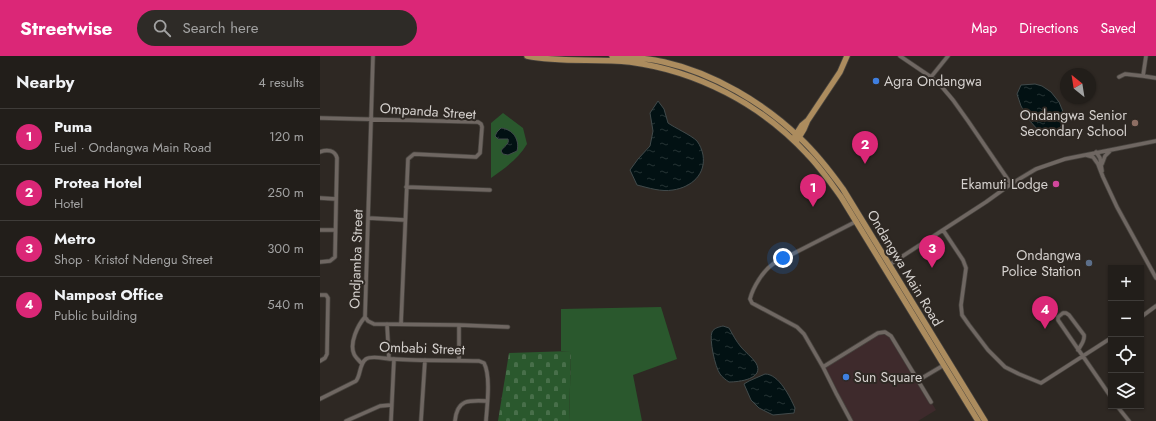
<!DOCTYPE html>
<meta charset="utf-8">
<style>
:root{--surface:#221e1a;--page:#2e2b27;--text:#f1f3f6;--muted:#a2a2a2;--line:#3f3c39;--accent:#db2777}
body{margin:0;font-family:Jost,sans-serif;background:var(--page);color:var(--text)}
.controls{position:absolute;right:12px;bottom:12px;display:grid;overflow:hidden;border-radius:0px;box-shadow:0 1px 3px #0004}
.controls button{width:36px;height:36px;display:grid;place-items:center;padding:0;border:0;border-bottom:1px solid var(--line);background:var(--surface);color:var(--text);font:20px sans-serif}
.compass{position:absolute;left:740px;top:12px;width:36px;height:36px;border-radius:50%;background:var(--surface);box-shadow:0 1px 3px #0004;rotate:330deg}
.you{position:absolute;left:463px;top:202px;width:14px;height:14px;margin:-10px;border:3px solid #fff;border-radius:50%;background:#1a73e8;box-shadow:0 0 0 6px #1a73e833}
.badge{display:grid;place-items:center;width:26px;height:26px;border-radius:50%;background:var(--accent);color:#fff;font-size:13px;font-weight:700}
.pin{position:absolute;translate:-50% -33px;filter:drop-shadow(0 1px 2px #0008)}
.pin::after{content:'';position:absolute;top:21px;width:14px;height:12px;background:inherit;clip-path:polygon(0 0,100% 0,50% 100%)}
.list{margin:0;padding:0;list-style:none}
h2{display:flex;justify-content:space-between;align-items:center;height:52px;margin:0;padding:0 16px;font-size:17px}
h2 small{font-size:13px;font-weight:400;color:var(--muted)}
.list li{display:grid;grid-template-columns:26px 1fr auto;gap:12px;align-items:center;box-sizing:border-box;height:56px;padding:0 16px;border-top:1px solid var(--line)}
.list b{display:block;font-size:15px;white-space:nowrap}
.list p{margin:0;font-size:13px;white-space:nowrap;color:var(--muted)}
.list em{font-size:13px;font-style:normal;color:var(--muted)}
.icon{flex:none;width:22px;height:22px;fill:none;stroke:currentColor;stroke-width:2;stroke-linecap:round;stroke-linejoin:round}
.map{position:relative;flex:none;width:836px;height:365px;overflow:hidden}
header{display:flex;align-items:center;gap:24px;box-sizing:border-box;height:56px;padding:0 20px;background:var(--accent);color:#fff}
header strong{font-size:19px}
nav{display:flex;gap:22px;margin-inline-start:auto;font-size:14px}
.search{width:280px;height:36px;background:var(--page);display:flex;align-items:center;gap:10px;box-sizing:border-box;padding:0 14px;border-radius:22px;color:var(--muted);font-size:15px}
main{display:flex}
aside{flex:1;background:var(--surface)}
.map>svg:first-child{display:block}
</style>
<header>
<strong>Streetwise</strong>
<div class="search"><svg class="icon" aria-label="search" viewBox="0 0 24 24"><circle cx="10" cy="10" r="6"/><path d="M15 15l6 6"/></svg>Search here</div>
<nav><a>Map</a><a>Directions</a><a>Saved</a></nav>
</header>
<main>
<aside>
<h2>Nearby<small>4 results</small></h2>
<ul class="list">
<li><span class="badge">1</span><div><b>Puma</b><p>Fuel · Ondangwa Main Road</p></div><em>120 m</em></li>
<li><span class="badge">2</span><div><b>Protea Hotel</b><p>Hotel</p></div><em>250 m</em></li>
<li><span class="badge">3</span><div><b>Metro</b><p>Shop · Kristof Ndengu Street</p></div><em>300 m</em></li>
<li><span class="badge">4</span><div><b>Nampost Office</b><p>Public building</p></div><em>540 m</em></li>
</ul>
</aside>
<div class="map">
<svg width="836" height="365" viewBox="0 0 836 365">
<defs>
<pattern id="cemetery-stones" width="16" height="16" patternUnits="userSpaceOnUse"><rect width="16" height="16" fill="#2a582d"/><path d="M2 7V4a2 2 0 0 1 4 0v3zM10 15v-3a2 2 0 0 1 4 0v3z" fill="#486f4a"/></pattern>
<pattern id="water-ripples" width="26" height="14" patternUnits="userSpaceOnUse"><rect width="26" height="14" fill="#021113"/><path d="M2 4q2-2 4 0t4 0M15 11q2-2 4 0t4 0" fill="none" stroke="#263334"/></pattern>
</defs>
<rect width="100%" height="100%" fill="#2e2823"/>
<path fill="#3e2a2c" d="M565 276 571 280 616 354 598 365H531L503 311 558 277Z"/>
<path fill="#2a582d" d="M183 57 203 72 207 88C198 103 185 112 171 122V67Z
M341 251 357 303 313 319 322 365H249L251 295H241V253Z"/>
<path fill="url(#cemetery-stones)" d="M251 295 249 365H178L189 297Z"/>
<path fill="url(#water-ripples)" stroke="#414a4b" d="M715 28 722 30 731 36 739 46 744 58 743 68 738 74 728 78 719 75 709 64 701 50 697 38 701 29Z
M338 45 344 53 348 67C355 72 371 79 377 85 380 89 382 94 383 99 386 118 372 131 353 134 341 136 329 132 317 129L310 114 318 103 330 90 333 75 330 57Z
M181 72C193 73 200 84 197 95L188 99 183 98 181 95C183 91 190 88 188 83H178L175 80 177 76Z
M403 270 409 272C413 279 416 285 421 291 425 296 432 301 436 307 445 323 419 326 409 326 406 324 402 321 400 318 395 311 389 283 392 276 394 272 399 271 403 270Z
M445 318C459 318 470 341 475 352L474 357 453 359 439 352 431 344 424 328 429 325Z"/>
<g fill="none" stroke-linecap="round" stroke-linejoin="round">
<g stroke="#47433e" stroke-width="5">
<path id="minor" d="M53 0 45 261 48 265 54 268 139 269 188 271
M580 0 611 21 622 31 633 44 648 65 691 128
M826 0 823 20 836 22
M611 21 628 0
M799 21 805 18 823 20
M0 62 158 66 161 68 162 71 160 97 156 101 94 98 88 103 81 268
M0 96C7 93 15 94 17 102L15 201 10 205 0 206
M776 96 780 102 782 115
M766 99 773 101 778 108 783 121 797 151 836 222
M782 108 785 100 790 95
M86 131 170 134
M0 142 16 143
M48 162 85 164
M0 174H15
M623 174 643 204 646 212 641 249 642 259 649 269 668 294 685 311 699 318 721 327 791 282
M569 209 666 146 691 128 716 113 745 103 836 85
M0 239H6L8 242 7 298 5 302 0 305
M821 261 836 250
M67 268 69 303
M758 294C761 289 765 285 764 279L749 259 746 257H743L738 261V264L791 341
M139 304V269
M42 308C39 304 35 301 34 298 29 287 38 269 45 261
M503 311 558 277 565 276 571 280 611 346
M597 325 624 309
M0 343 36 325C41 319 39 308 46 303 52 299 65 303 73 303 101 305 130 304 159 305L164 307C171 320 167 350 166 365
M797 350 809 365
M26 365 60 350 71 349
M71 365 74 303
M101 365 105 304
M135 365C137 343 149 344 167 345
M531 365 516 337 503 311 484 278 477 271 432 247 430 243C433 231 443 215 453 208L537 165"/>
</g>
<g stroke="#47433e" stroke-width="7">
<path id="primary" d="M207 0C241 7 276 2 310 6 377 15 441 48 487 98 500 111 510 126 521 141L658 365
M292 0C309 1 327 2 344 6 393 17 444 47 480 82 496 97 510 115 523 133L665 365
M475 80 482 69 488 64 520 16 527 0
M478 83 484 73 487 66"/>
</g>
<use href="#minor" stroke="#6f6762" stroke-width="3.5"/>
<use href="#primary" stroke="#ac8c5e" stroke-width="5.5"/>
</g>
<g fill="#3f7fe0" stroke="#2e2823" stroke-width="1.5">
<circle cx="556" cy="25" r="4"/>
<circle cx="526" cy="321" r="4"/>
</g>
<circle fill="#8d6e63" stroke="#2e2823" stroke-width="1.5" cx="815" cy="67" r="4"/>
<circle fill="#d1479c" stroke="#2e2823" stroke-width="1.5" cx="736" cy="128" r="4"/>
<circle fill="#5c6f8a" stroke="#2e2823" stroke-width="1.5" cx="769" cy="207" r="4"/>
<g text-anchor="middle" stroke-width="4" stroke-linejoin="round" paint-order="stroke">
<g font-size="14" fill="#d4d0cd" stroke="#2e2823" text-anchor="end">
<text x="564" y="30" text-anchor="start">Agra Ondangwa</text>
<text x="807" y="64">Ondangwa Senior<tspan x="807" dy="16">Secondary School</tspan></text>
<text x="728" y="133">Ekamuti Lodge</text>
<text x="761" y="204">Ondangwa<tspan x="761" dy="16">Police Station</tspan></text>
<text x="534" y="326" text-anchor="start">Sun Square</text>
</g>
<g font-size="14" fill="#d4d0cd" stroke="#2e2823">
<text transform="translate(108 55) rotate(4)" y="5">Ompanda Street</text>
<text transform="translate(36 203) rotate(-88)" y="5">Ondjamba Street</text>
<text transform="translate(585 212) rotate(59)" y="5">Ondangwa Main Road</text>
<text transform="translate(102 292) rotate(2)" y="5">Ombabi Street</text>
</g>
</g>
</svg>
<div class="controls">
<button>+</button>
<button>−</button>
<button><svg class="icon" aria-label="locate" viewBox="0 0 24 24"><circle cx="12" cy="12" r="6"/><path d="M12 2v4M12 18v4M2 12h4M18 12h4"/></svg></button>
<button><svg class="icon" aria-label="layers" viewBox="0 0 24 24"><path d="M12 4l9 5-9 5-9-5zM3 14l9 5 9-5"/></svg></button>
</div>
<svg class="compass" viewBox="-18 -18 36 36"><path d="M0-13l5 13h-10z" fill="#e53935"/><path d="M0 13l5-13h-10z" fill="#a2a2a2"/></svg>
<div class="you"></div>
<div class="pin badge" style="left:493px;top:151px">1</div>
<div class="pin badge" style="left:545px;top:108px">2</div>
<div class="pin badge" style="left:612px;top:212px">3</div>
<div class="pin badge" style="left:725px;top:273px">4</div>
</div>
</main>
